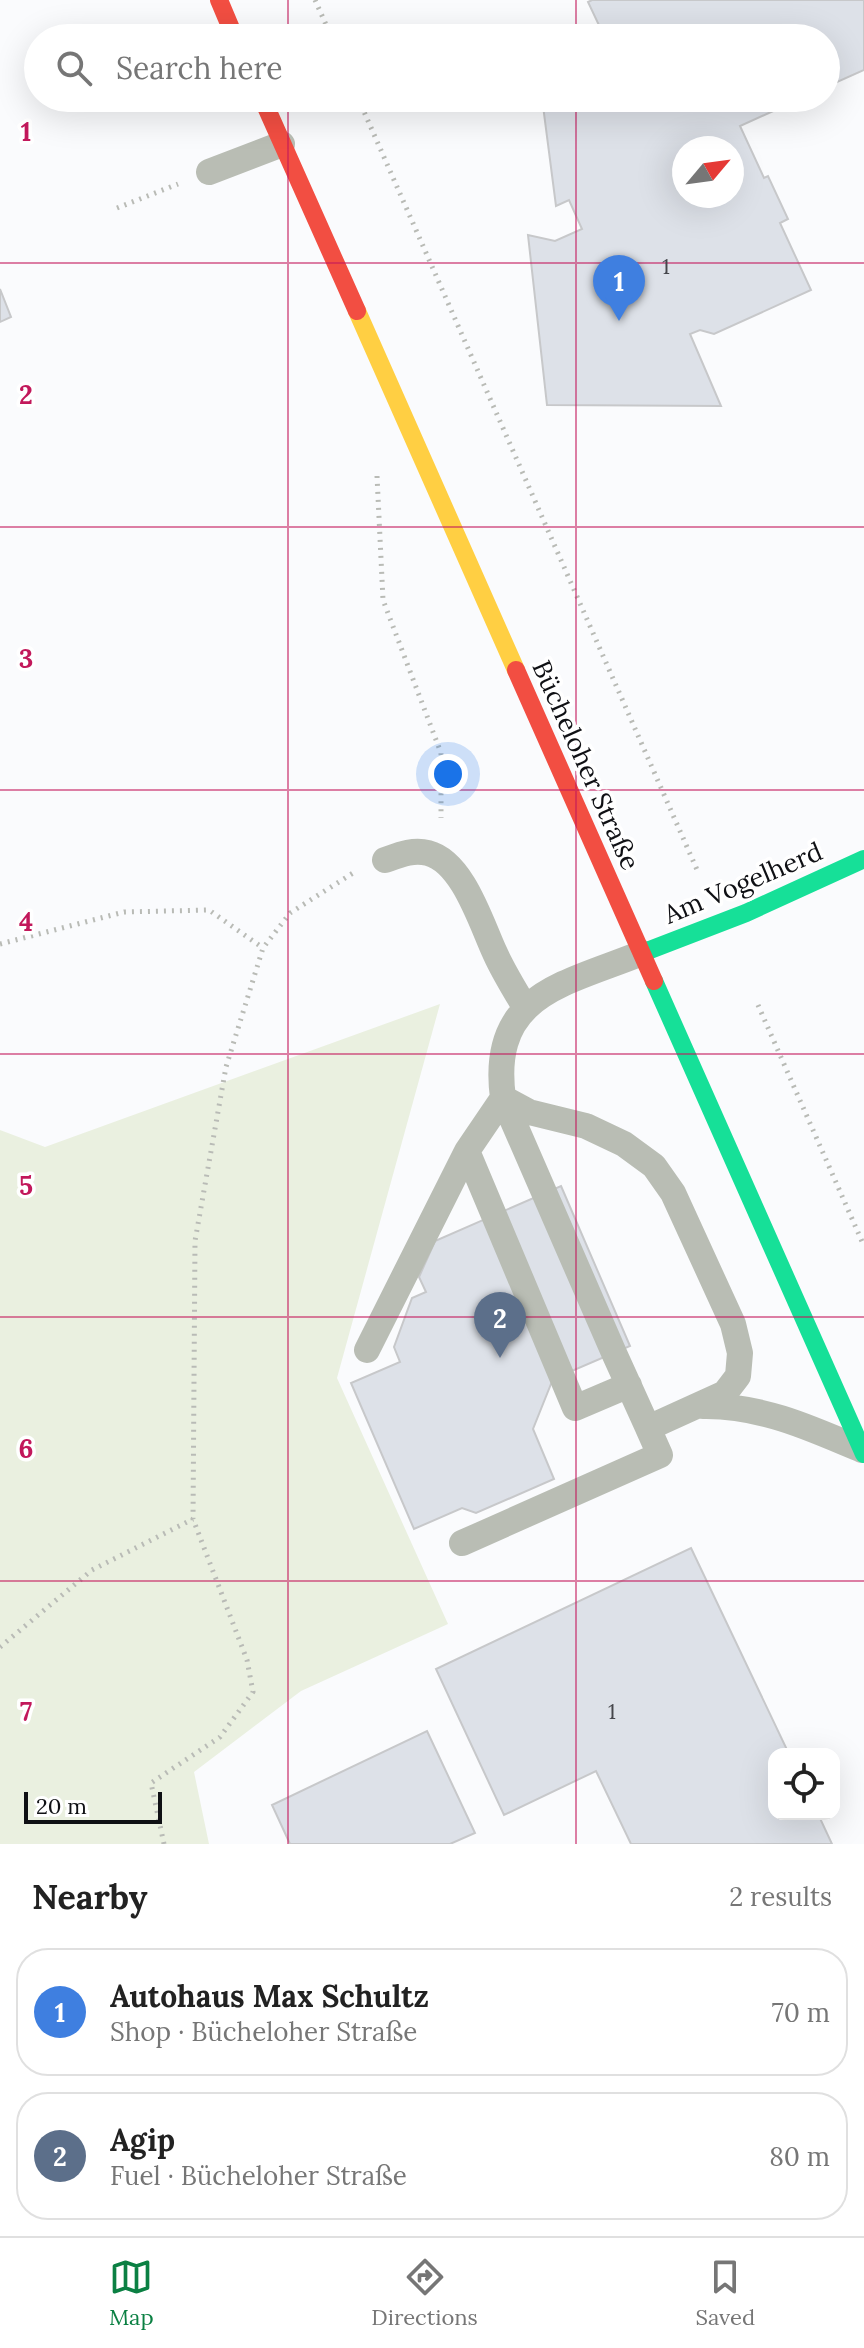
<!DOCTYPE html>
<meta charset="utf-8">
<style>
:root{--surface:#fff;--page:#f2f2f2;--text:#222;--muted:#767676;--line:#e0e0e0;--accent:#0b8043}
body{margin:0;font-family:Lora,serif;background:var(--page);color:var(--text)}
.controls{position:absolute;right:24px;bottom:24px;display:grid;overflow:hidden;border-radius:16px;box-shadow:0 8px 32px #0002}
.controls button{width:72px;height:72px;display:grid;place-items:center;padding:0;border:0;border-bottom:2px solid var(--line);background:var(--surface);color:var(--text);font:40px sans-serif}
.compass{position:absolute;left:672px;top:136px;width:72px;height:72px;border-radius:50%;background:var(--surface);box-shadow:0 8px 32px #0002;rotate:61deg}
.scale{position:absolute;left:24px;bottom:20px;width:138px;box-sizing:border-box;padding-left:8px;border:4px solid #0f1014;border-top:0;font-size:22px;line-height:28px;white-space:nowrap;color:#0f1014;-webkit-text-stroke:6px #fff;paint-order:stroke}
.you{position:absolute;left:448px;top:774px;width:28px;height:28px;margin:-20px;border:6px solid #fff;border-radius:50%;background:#1a73e8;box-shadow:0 0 0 12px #1a73e833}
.badge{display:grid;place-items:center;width:52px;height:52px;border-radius:50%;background:var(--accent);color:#fff;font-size:26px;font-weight:700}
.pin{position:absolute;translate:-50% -66px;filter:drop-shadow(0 2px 4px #0008)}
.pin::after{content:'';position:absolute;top:42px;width:28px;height:24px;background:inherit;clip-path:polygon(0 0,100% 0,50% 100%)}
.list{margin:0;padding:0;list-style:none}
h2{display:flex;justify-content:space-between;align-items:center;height:104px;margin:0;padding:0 32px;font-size:34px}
h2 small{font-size:26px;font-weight:400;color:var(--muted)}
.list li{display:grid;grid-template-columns:52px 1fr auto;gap:24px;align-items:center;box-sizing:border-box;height:128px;margin:0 16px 16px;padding:0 16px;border:2px solid var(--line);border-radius:32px}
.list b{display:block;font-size:30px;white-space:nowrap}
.list p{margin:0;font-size:26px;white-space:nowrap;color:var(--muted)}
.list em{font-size:26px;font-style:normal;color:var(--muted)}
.icon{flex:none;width:44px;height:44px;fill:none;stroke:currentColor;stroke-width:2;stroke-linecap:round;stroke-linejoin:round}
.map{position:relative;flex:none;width:864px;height:1844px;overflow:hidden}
.search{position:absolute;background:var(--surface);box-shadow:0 8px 32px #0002;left:24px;right:24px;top:24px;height:88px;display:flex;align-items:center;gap:20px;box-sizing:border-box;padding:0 28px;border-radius:44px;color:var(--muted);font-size:30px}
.sheet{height:392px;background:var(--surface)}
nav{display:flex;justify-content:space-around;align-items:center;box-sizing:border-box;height:112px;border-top:2px solid var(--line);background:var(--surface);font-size:22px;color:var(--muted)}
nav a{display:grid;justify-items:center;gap:4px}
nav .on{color:var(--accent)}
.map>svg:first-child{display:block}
</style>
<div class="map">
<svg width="864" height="1844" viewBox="0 0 864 1844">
<rect width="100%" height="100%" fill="#fafbfd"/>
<path fill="#eaf0e0" d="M440 1004 337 1378 448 1624 301 1691 194 1772 209 1844H0V1130L45 1147Z"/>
<path fill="#dde1e8" stroke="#c7c8ca" stroke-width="2" fill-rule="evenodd" d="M592 0H864V70L826 87V38H605L588 2Z
M542 98H802L740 126 764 178 768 176 788 219 780 223 811 290 714 334 700 330 690 334 721 406 547 405 528 235 555 241 582 229 569 200 556 206ZM684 148H732V196H684Z
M0 289 11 317 0 322Z
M561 1186 630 1346 553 1379 533 1429 554 1479 476 1513 462 1508 414 1529 351 1383 400 1362 394 1347 412 1298 426 1292 419 1277 435 1241Z
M691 1548 789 1754H774V1814H818L832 1844H631L596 1771 504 1815 436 1669Z
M427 1731 475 1833 450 1844H290L272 1805Z"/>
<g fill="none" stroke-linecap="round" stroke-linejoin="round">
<path stroke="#b9bbb6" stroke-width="5" stroke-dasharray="2 6" stroke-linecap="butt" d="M315 0 332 38
M358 98 698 872
M117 208 178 184
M377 476 383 600 441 753V818
M0 944 124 912 209 910 263 948
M758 1005 864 1246
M0 1647 92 1570 193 1519
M164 1844 151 1783 220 1737 253 1692 247 1660 193 1519 195 1241 226 1067 263 948 290 913 353 873"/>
<path stroke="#b9bdb4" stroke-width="26" d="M209 172 282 144
M385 860C399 855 413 849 428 853 463 862 481 923 495 953 503 971 514 989 525 1007
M367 1350 467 1151
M629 1385 575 1408 467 1151 503 1098 529 1112 586 1126 624 1144 654 1166 673 1193 733 1324 740 1353 738 1376 725 1393 648 1428 614 1353 503 1098C489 994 563 985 642 953
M703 1406C760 1405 811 1428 862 1450
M462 1543 660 1455 648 1428"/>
<path stroke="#16e098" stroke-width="18" d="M642 953 746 913 864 859
M654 981 864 1454"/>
<path stroke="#ffcf43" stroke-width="18" d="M357 311 516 670"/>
<path stroke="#f24e42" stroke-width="18" d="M219 0 235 38
M262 98 357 311
M516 670 654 981"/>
</g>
<path fill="none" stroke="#c2185b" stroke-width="2" stroke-opacity="0.55" d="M288 0V38M576 0V38M288 98V1844M576 98V1844M0 263H864M0 527H864M0 790H864M0 1054H864M0 1317H864M0 1581H864"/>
<g text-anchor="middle" stroke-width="7" stroke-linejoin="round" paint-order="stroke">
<g font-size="22" fill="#45464b">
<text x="666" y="274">1</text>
<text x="612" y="1719">1</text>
</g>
<g font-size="26" fill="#0f1014" stroke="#fff">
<text transform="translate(586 765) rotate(66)" y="9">Bücheloher Straße</text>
<text transform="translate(743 883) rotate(-23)" y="9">Am Vogelherd</text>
</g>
</g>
<g font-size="26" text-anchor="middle" font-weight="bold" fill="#c2185b" stroke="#fff" stroke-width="7" stroke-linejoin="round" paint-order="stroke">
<text x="26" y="141">1</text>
<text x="26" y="404">2</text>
<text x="26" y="668">3</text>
<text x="26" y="931">4</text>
<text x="26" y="1195">5</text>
<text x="26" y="1458">6</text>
<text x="26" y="1721">7</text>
</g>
</svg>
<div class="controls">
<button><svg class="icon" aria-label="locate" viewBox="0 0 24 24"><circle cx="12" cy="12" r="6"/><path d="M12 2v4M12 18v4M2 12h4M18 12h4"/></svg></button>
</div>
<svg class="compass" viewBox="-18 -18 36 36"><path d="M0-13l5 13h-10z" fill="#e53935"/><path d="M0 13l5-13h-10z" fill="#767676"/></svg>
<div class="scale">20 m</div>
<div class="you"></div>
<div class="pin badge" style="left:619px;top:321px;background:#3f7fe0">1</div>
<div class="pin badge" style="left:500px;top:1358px;background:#5c6f8a">2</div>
<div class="search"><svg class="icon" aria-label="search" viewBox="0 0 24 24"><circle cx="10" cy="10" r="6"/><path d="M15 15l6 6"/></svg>Search here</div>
</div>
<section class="sheet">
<h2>Nearby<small>2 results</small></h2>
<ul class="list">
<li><span class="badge" style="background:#3f7fe0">1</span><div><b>Autohaus Max Schultz</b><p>Shop · Bücheloher Straße</p></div><em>70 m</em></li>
<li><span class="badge" style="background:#5c6f8a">2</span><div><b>Agip</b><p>Fuel · Bücheloher Straße</p></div><em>80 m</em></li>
</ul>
</section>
<nav>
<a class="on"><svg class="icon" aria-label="map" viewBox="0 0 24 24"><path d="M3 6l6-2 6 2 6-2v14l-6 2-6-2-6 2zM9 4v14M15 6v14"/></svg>Map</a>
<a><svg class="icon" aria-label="directions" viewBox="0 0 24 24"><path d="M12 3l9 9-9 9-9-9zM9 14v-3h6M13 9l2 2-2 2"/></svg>Directions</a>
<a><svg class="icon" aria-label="saved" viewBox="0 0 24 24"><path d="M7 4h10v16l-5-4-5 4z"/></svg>Saved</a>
</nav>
